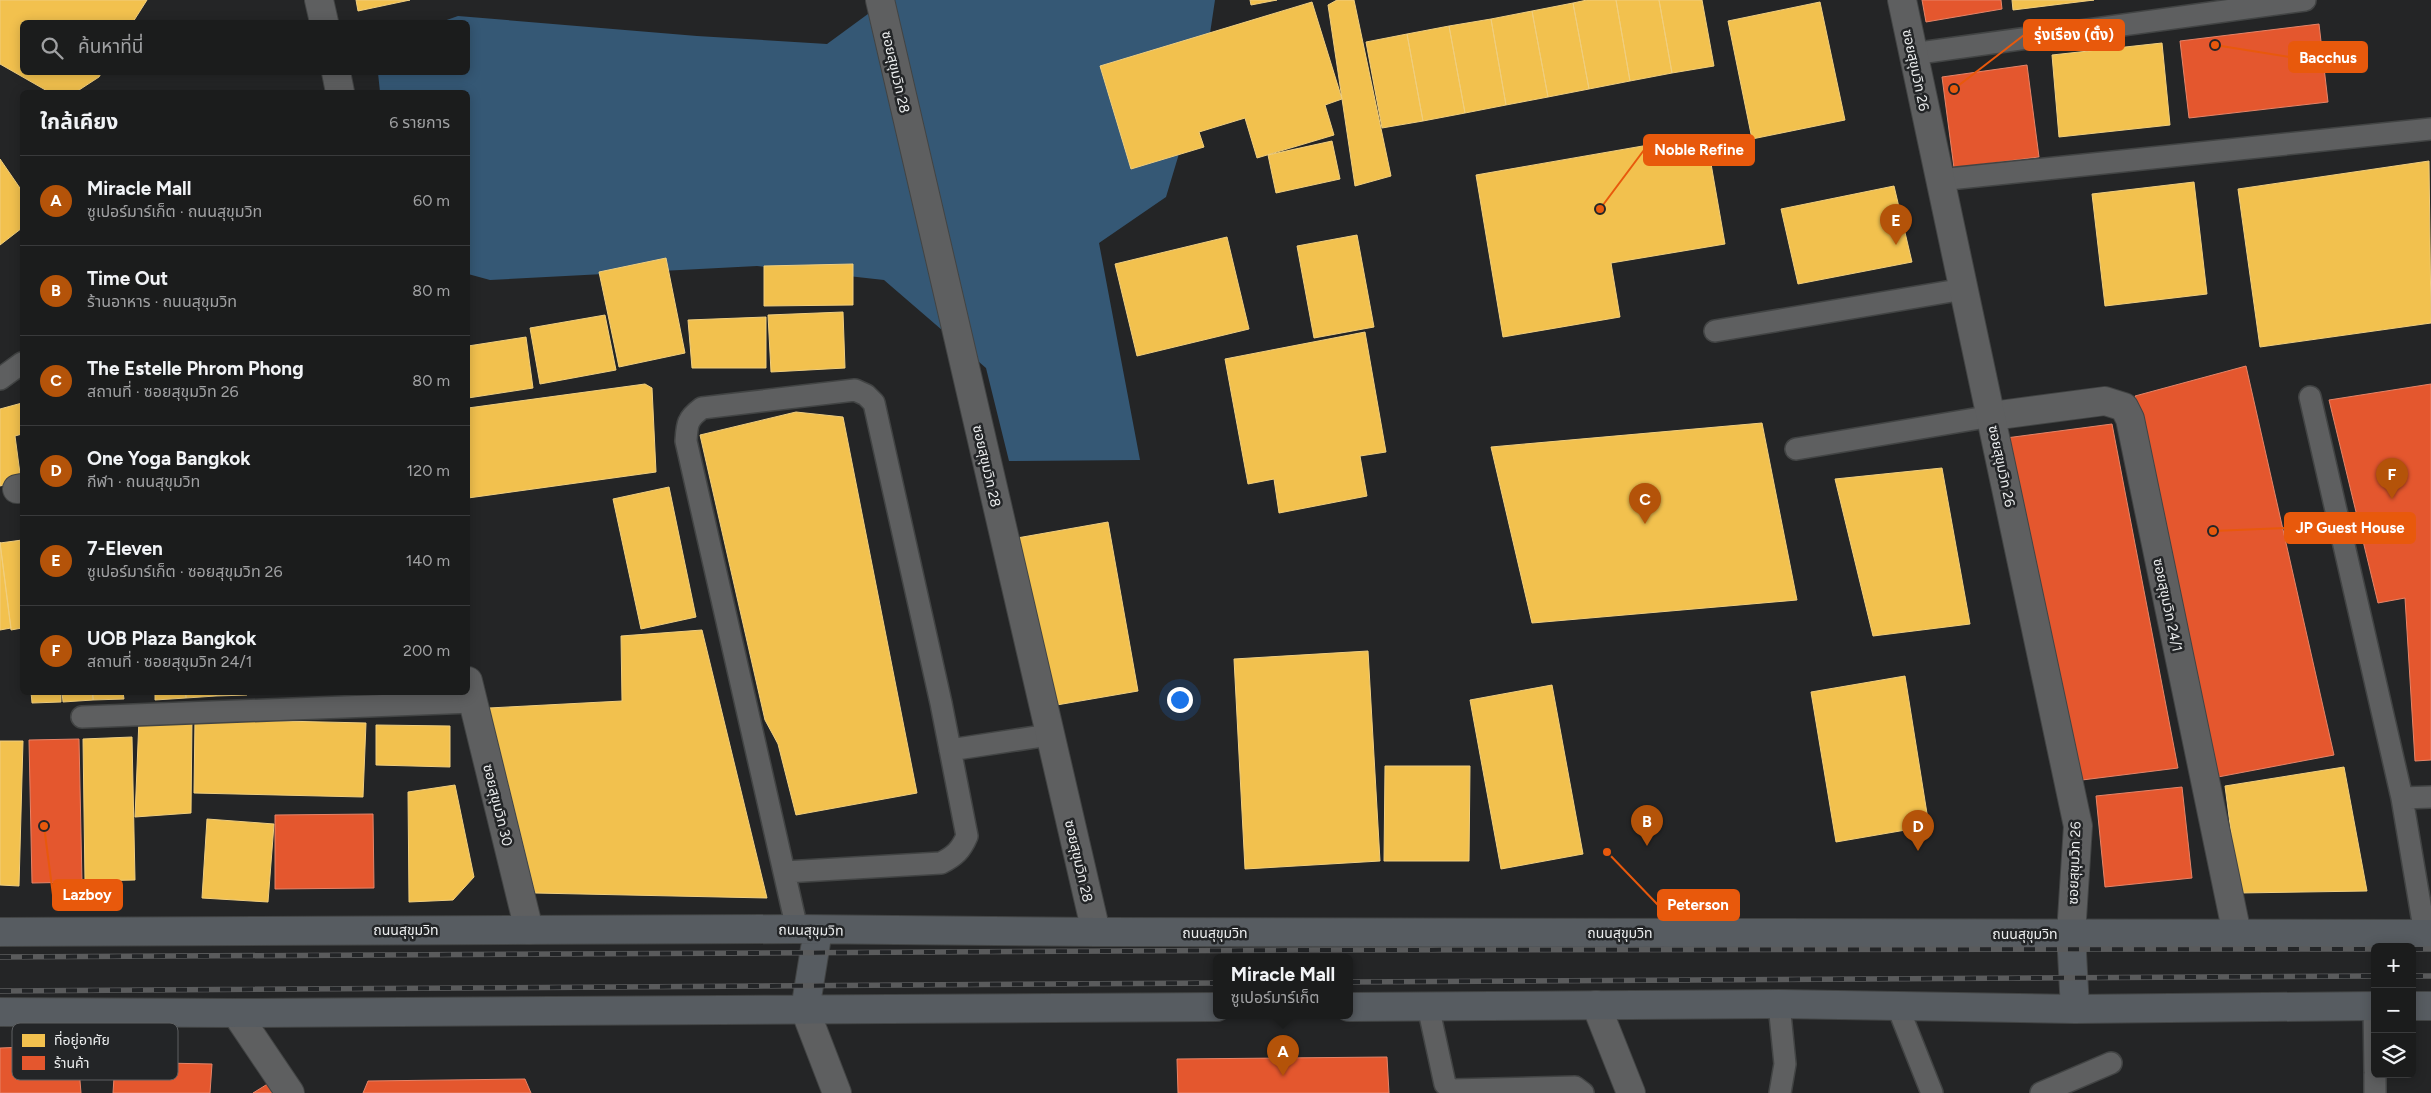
<!DOCTYPE html>
<html lang="th">
<meta charset="utf-8">
<style>
:root{--surface:#1b1c1c;--page:#242525;--text:#f1f3f6;--muted:#a0a1a3;--line:#393a3b;--accent:#b45309}
body{margin:0;font-family:Figtree,"Noto Sans Thai",sans-serif;background:var(--page);color:var(--text)}
.controls{position:absolute;right:15px;bottom:15px;display:grid;overflow:hidden;border-radius:8px;box-shadow:0 2px 12px #0003}
.controls button{width:45px;height:45px;display:grid;place-items:center;padding:0;border:0;border-bottom:1px solid var(--line);background:var(--surface);color:var(--text);font:25px sans-serif}
.you{position:absolute;left:1179px;top:699px;width:18px;height:18px;margin:-12px;border:4px solid #fff;border-radius:50%;background:#1a73e8;box-shadow:0 0 0 8px #1a73e833}
.badge{display:grid;place-items:center;width:32px;height:32px;border-radius:50%;background:var(--accent);color:#fff;font-size:16px;font-weight:700}
.pin{position:absolute;translate:-50% -41px;filter:drop-shadow(0 1px 2px #0008)}
.pin::after{content:'';position:absolute;top:26px;width:18px;height:15px;background:inherit;clip-path:polygon(0 0,100% 0,50% 100%)}
.popup{position:absolute;left:1213px;top:954px;width:140px;height:65px;box-sizing:border-box;display:grid;place-content:center;border-radius:8px;background:var(--surface);filter:drop-shadow(0 1px 4px #0005);font-size:16px;white-space:nowrap;color:var(--muted)}
.popup b{font-size:19px;color:var(--text)}
.popup::after{content:'';position:absolute;left:50%;top:100%;margin-left:-10px;border:10px solid transparent;border-top-color:var(--surface)}
.list{margin:0;padding:0;list-style:none}
h2{display:flex;justify-content:space-between;align-items:center;height:65px;margin:0;padding:0 20px;font-size:21px}
h2 small{font-size:16px;font-weight:400;color:var(--muted)}
.list li{display:grid;grid-template-columns:32px 1fr auto;gap:15px;align-items:center;box-sizing:border-box;height:90px;padding:0 20px;border-top:1px solid var(--line)}
.list b{display:block;font-size:19px;white-space:nowrap}
.list p{margin:0;font-size:16px;white-space:nowrap;color:var(--muted)}
.list em{font-size:16px;font-style:normal;color:var(--muted)}
.icon{flex:none;width:28px;height:28px;fill:none;stroke:currentColor;stroke-width:2;stroke-linecap:round;stroke-linejoin:round}
.map{position:relative;flex:none;width:2431px;height:1093px;overflow:hidden}
.search{position:absolute;background:var(--surface);box-shadow:0 2px 12px #0003;left:20px;top:20px;width:450px;height:55px;display:flex;align-items:center;gap:12px;box-sizing:border-box;padding:0 18px;border-radius:8px;color:var(--muted);font-size:19px}
.panel{position:absolute;background:var(--surface);box-shadow:0 2px 12px #0003;left:20px;top:90px;width:450px;height:605px;border-radius:8px}
.map>svg:first-child{display:block}
</style>
<div class="map">
<svg width="2431" height="1093" viewBox="0 0 2431 1093">
<rect width="100%" height="100%" fill="#242526"/>
<path fill="#355875" d="M887 0H1215L1205 67 1166 197 1099 243 1140 460 1009 461 986 368 884 280 757 266 490 280 468 274V92H380L378 73 468 72V22H441L458 16 697 36 827 44Z"/>
<path fill="#f2c14e" stroke="#f0ce7e" d="M0 0H147L133 22H22V72H102L99 77 76 92H49L0 64Z
M356 0H410L358 11Z
M1250 0H1277L1251 5Z
M1337 0H1354L1391 176 1355 186 1328 5Z
M1587 0H1616L1630 81 1589 89 1573 3Z
M1616 0H1659L1672 73 1630 81Z
M1659 0H1702L1714 66 1672 73Z
M2012 0H2094L2013 10Z
M1312 2 1342 99 1325 105 1334 135 1257 158 1245 118 1199 132 1204 147 1131 169 1100 66Z
M1820 2 1845 120 1752 139 1728 21Z
M1573 3 1589 89 1548 97 1532 11Z
M1532 11 1548 97 1506 105 1491 19Z
M1491 19 1506 105 1465 113 1449 26Z
M1449 26 1465 113 1423 121 1407 34Z
M1407 34 1423 121 1382 128 1366 42Z
M2162 43 2170 125 2059 137 2052 55Z
M1706 135 1725 244 1611 263 1620 317 1503 337 1476 175Z
M1332 141 1340 179 1276 193 1268 155Z
M0 159 22 191V228L0 245Z
M2429 161 2431 323 2260 347 2238 189Z
M2194 182 2207 294 2105 306 2092 194Z
M1894 186 1912 262 1798 284 1781 209Z
M1357 235 1374 327 1314 338 1297 246Z
M1227 237 1249 329 1137 356 1115 264Z
M666 258 685 353 619 367 599 272Z
M853 264V305L764 306V266Z
M843 312 845 368 771 372 768 315Z
M605 315 616 370 540 384 530 328Z
M766 317V368H692L688 320Z
M1365 332 1386 452 1360 456 1367 496 1279 513 1274 479 1248 484 1225 359Z
M526 337 533 388 468 398V346Z
M645 384 652 388 656 472 468 498V408Z
M22 403V434L15 436 21 481 0 486V409Z
M796 412 843 417 917 793 796 815 778 744 765 720 700 435Z
M1762 423 1797 600 1532 623 1491 447Z
M1942 468 1970 624 1873 636 1835 479Z
M669 487 696 617 641 629 613 499Z
M1108 522 1138 691 1045 707 1017 538Z
M22 540V628L11 630 0 543Z
M0 542 11 628 0 630Z
M702 630 767 898 535 893 489 708 622 701 621 636Z
M1368 651 1380 861 1245 869 1234 659Z
M1905 676 1929 826 1836 842 1811 692Z
M1552 685 1583 854 1501 869 1470 700Z
M31 692H61V702L32 703Z
M62 692H92L93 700 63 702Z
M93 692H123L124 699 93 700Z
M155 692H185L186 698 155 700Z
M186 692H216V696L186 698Z
M216 692H247V695L216 696Z
M345 692H377L346 698Z
M192 718 191 813 135 817 139 719Z
M195 719 366 723 363 797 194 793Z
M376 725 450 726V767L376 765Z
M132 737 135 880 85 881 83 739Z
M0 741H23L19 886 0 885Z
M1385 766H1470L1469 861H1384Z
M2344 767 2367 891 2239 893 2225 786Z
M455 785 474 877 453 900 409 902 408 792Z
M207 819 274 824 268 902 202 898Z"/>
<path fill="#e4572e" stroke="#e68468" d="M1922 0H2001L2002 9 1926 22Z
M2319 24 2328 102 2189 118 2180 41Z
M2027 65 2039 157 1954 168 1942 77Z
M2246 366 2334 755 2218 777 2135 396Z
M2431 384V760L2415 761 2405 598 2378 603 2329 400Z
M2112 424 2178 768 2082 780 2006 438Z
M79 739 82 882 32 883 29 740Z
M2182 787 2192 878 2105 887 2096 796Z
M373 814 374 888 275 889V815Z
M77 1045 81 1093H0V1048Z
M1387 1057 1389 1093H1178L1177 1059Z
M115 1062 212 1064 210 1093H113Z
M525 1079 531 1093H363L368 1081Z
M274 1080 282 1093H253Z"/>
<g fill="none" stroke-linecap="round" stroke-linejoin="round">
<g stroke="#424444" stroke-width="24">
<path id="lane" d="M1912 54 2305 0
M1939 180 2431 129
M1715 331 1964 289
M0 379 22 363
M2310 397 2402 798
M1796 449 1992 416
M82 717 472 702
M950 750 1049 735
M785 872 941 863C955 856 961 850 967 836L941 703 874 403 866 395 855 390 702 408C687 419 687 424 686 441L797 929
M2425 934 2402 798 2431 797
M1779 1004 1785 1064 1780 1093
M1897 1005 1932 1093
M1428 1006 1445 1084 1451 1090 1575 1087 1583 1093
M2374 1006 2375 1071
M2375 1074V1093
M2041 1093 2111 1063"/>
</g>
<g stroke="#424444" stroke-width="30">
<path id="street" d="M319 0 324 22
M880 0 1096 932
M336 72 340 92
M1992 416 2105 401 2124 407 2130 419 2237 934
M17 489 22 488
M468 681 529 930
M1596 1005 1631 1093
M805 1010 837 1093
M236 1013 290 1093"/>
</g>
<g stroke="#424444" stroke-width="30">
<path id="secondary" d="M1902 0 2078 826 2071 934"/>
</g>
<g stroke="#424444" stroke-width="30">
<path id="primary" d="M0 932 797 929 1096 932 2431 934
M2071 934 2075 1009
M2412 1006H2431
M1349 1007 1779 1004 2075 1009 2375 1006
M805 1010 818 930
M0 1012 236 1013 1217 1007"/>
</g>
<use href="#lane" stroke="#5e5f60" stroke-width="21"/>
<use href="#street" stroke="#5e5f60" stroke-width="28"/>
<use href="#secondary" stroke="#5e5f60" stroke-width="28"/>
<use href="#primary" stroke="#575c61" stroke-width="28"/>
<g stroke="#5a5b5c" stroke-width="5.5">
<path id="rail" d="M2412 949H2431
M0 957 1303 950 2375 949
M2412 976H2431
M1349 982 2375 976
M0 991 1217 983"/>
</g>
<use href="#rail" stroke="#232527" stroke-width="4" stroke-dasharray="11" stroke-linecap="butt"/>
</g>
<g text-anchor="middle" stroke-width="5" stroke-linejoin="round" paint-order="stroke">
<g font-size="14" fill="#eceeef" stroke="#232527">
<text transform="translate(1916 70) rotate(78)" y="5">ซอยสุขุมวิท 26</text>
<text transform="translate(896 72) rotate(77)" y="5">ซอยสุขุมวิท 28</text>
<text transform="translate(987 466) rotate(77)" y="5">ซอยสุขุมวิท 28</text>
<text transform="translate(2002 466) rotate(78)" y="5">ซอยสุขุมวิท 26</text>
<text transform="translate(2168 605) rotate(78)" y="5">ซอยสุขุมวิท 24/1</text>
<text transform="translate(498 805) rotate(76)" y="5">ซอยสุขุมวิท 30</text>
<text transform="translate(1079 861) rotate(77)" y="5">ซอยสุขุมวิท 28</text>
<text transform="translate(2074 863) rotate(-88)" y="5">ซอยสุขุมวิท 26</text>
<text x="406" y="935">ถนนสุขุมวิท</text>
<text transform="translate(811 930) rotate(1)" y="5">ถนนสุขุมวิท</text>
<text x="1215" y="938">ถนนสุขุมวิท</text>
<text x="1620" y="938">ถนนสุขุมวิท</text>
<text x="2025" y="939">ถนนสุขุมวิท</text>
</g>
</g>
<rect x="12" y="1023" width="166" height="57" rx="8" fill="#232527" stroke="#5f6163" stroke-width="1"/>
<rect x="22" y="1034" width="23" height="13" fill="#f2c14e"/>
<rect x="22" y="1056" width="23" height="14" fill="#e4572e"/>
<g font-size="14" fill="#eceeef">
<text x="54" y="1045">ที่อยู่อาศัย</text>
<text x="54" y="1068">ร้านค้า</text>
</g>
<path fill="none" stroke="#e8590c" stroke-width="2" d="M1954 89L2024 35M2215 45L2289 57M1600 209L1644 150M2213 531L2285 528M44 826L53 895M1607 852L1658 905"/>
<g fill="#e8590c" stroke="#232527" stroke-width="2">
<circle cx="1954" cy="89" r="5"/>
<circle cx="2215" cy="45" r="5"/>
<circle cx="1600" cy="209" r="5"/>
<circle cx="2213" cy="531" r="5"/>
<circle cx="44" cy="826" r="5"/>
<circle cx="1607" cy="852" r="5"/>
</g>
<g fill="#e8590c" stroke="#e8590c" stroke-width="2">
<rect x="2024" y="20" width="100" height="30" rx="5"/>
<rect x="2289" y="42" width="78" height="30" rx="5"/>
<rect x="1644" y="135" width="110" height="30" rx="5"/>
<rect x="2285" y="513" width="130" height="30" rx="5"/>
<rect x="53" y="880" width="69" height="30" rx="5"/>
<rect x="1658" y="890" width="81" height="30" rx="5"/>
</g>
<g font-size="15" text-anchor="middle" font-weight="bold" fill="#fff">
<text x="2074" y="40">รุ่งเรือง (ตั๋ง)</text>
<text x="2328" y="63">Bacchus</text>
<text x="1699" y="155">Noble Refine</text>
<text x="2350" y="533">JP Guest House</text>
<text x="87" y="900">Lazboy</text>
<text x="1698" y="910">Peterson</text>
</g>
</svg>
<div class="controls">
<button>+</button>
<button>−</button>
<button><svg class="icon" aria-label="layers" viewBox="0 0 24 24"><path d="M12 4l9 5-9 5-9-5zM3 14l9 5 9-5"/></svg></button>
</div>
<div class="you"></div>
<div class="pin badge" style="left:1283px;top:1076px">A</div>
<div class="popup"><b>Miracle Mall</b>ซูเปอร์มาร์เก็ต</div>
<div class="pin badge" style="left:1647px;top:846px">B</div>
<div class="pin badge" style="left:1645px;top:524px">C</div>
<div class="pin badge" style="left:1918px;top:851px">D</div>
<div class="pin badge" style="left:1896px;top:245px">E</div>
<div class="pin badge" style="left:2392px;top:499px">F</div>
<div class="search"><svg class="icon" aria-label="search" viewBox="0 0 24 24"><circle cx="10" cy="10" r="6"/><path d="M15 15l6 6"/></svg>ค้นหาที่นี่</div>
<section class="panel">
<h2>ใกล้เคียง<small>6 รายการ</small></h2>
<ul class="list">
<li><span class="badge">A</span><div><b>Miracle Mall</b><p>ซูเปอร์มาร์เก็ต · ถนนสุขุมวิท</p></div><em>60 m</em></li>
<li><span class="badge">B</span><div><b>Time Out</b><p>ร้านอาหาร · ถนนสุขุมวิท</p></div><em>80 m</em></li>
<li><span class="badge">C</span><div><b>The Estelle Phrom Phong</b><p>สถานที่ · ซอยสุขุมวิท 26</p></div><em>80 m</em></li>
<li><span class="badge">D</span><div><b>One Yoga Bangkok</b><p>กีฬา · ถนนสุขุมวิท</p></div><em>120 m</em></li>
<li><span class="badge">E</span><div><b>7-Eleven</b><p>ซูเปอร์มาร์เก็ต · ซอยสุขุมวิท 26</p></div><em>140 m</em></li>
<li><span class="badge">F</span><div><b>UOB Plaza Bangkok</b><p>สถานที่ · ซอยสุขุมวิท 24/1</p></div><em>200 m</em></li>
</ul>
</section>
</div>
